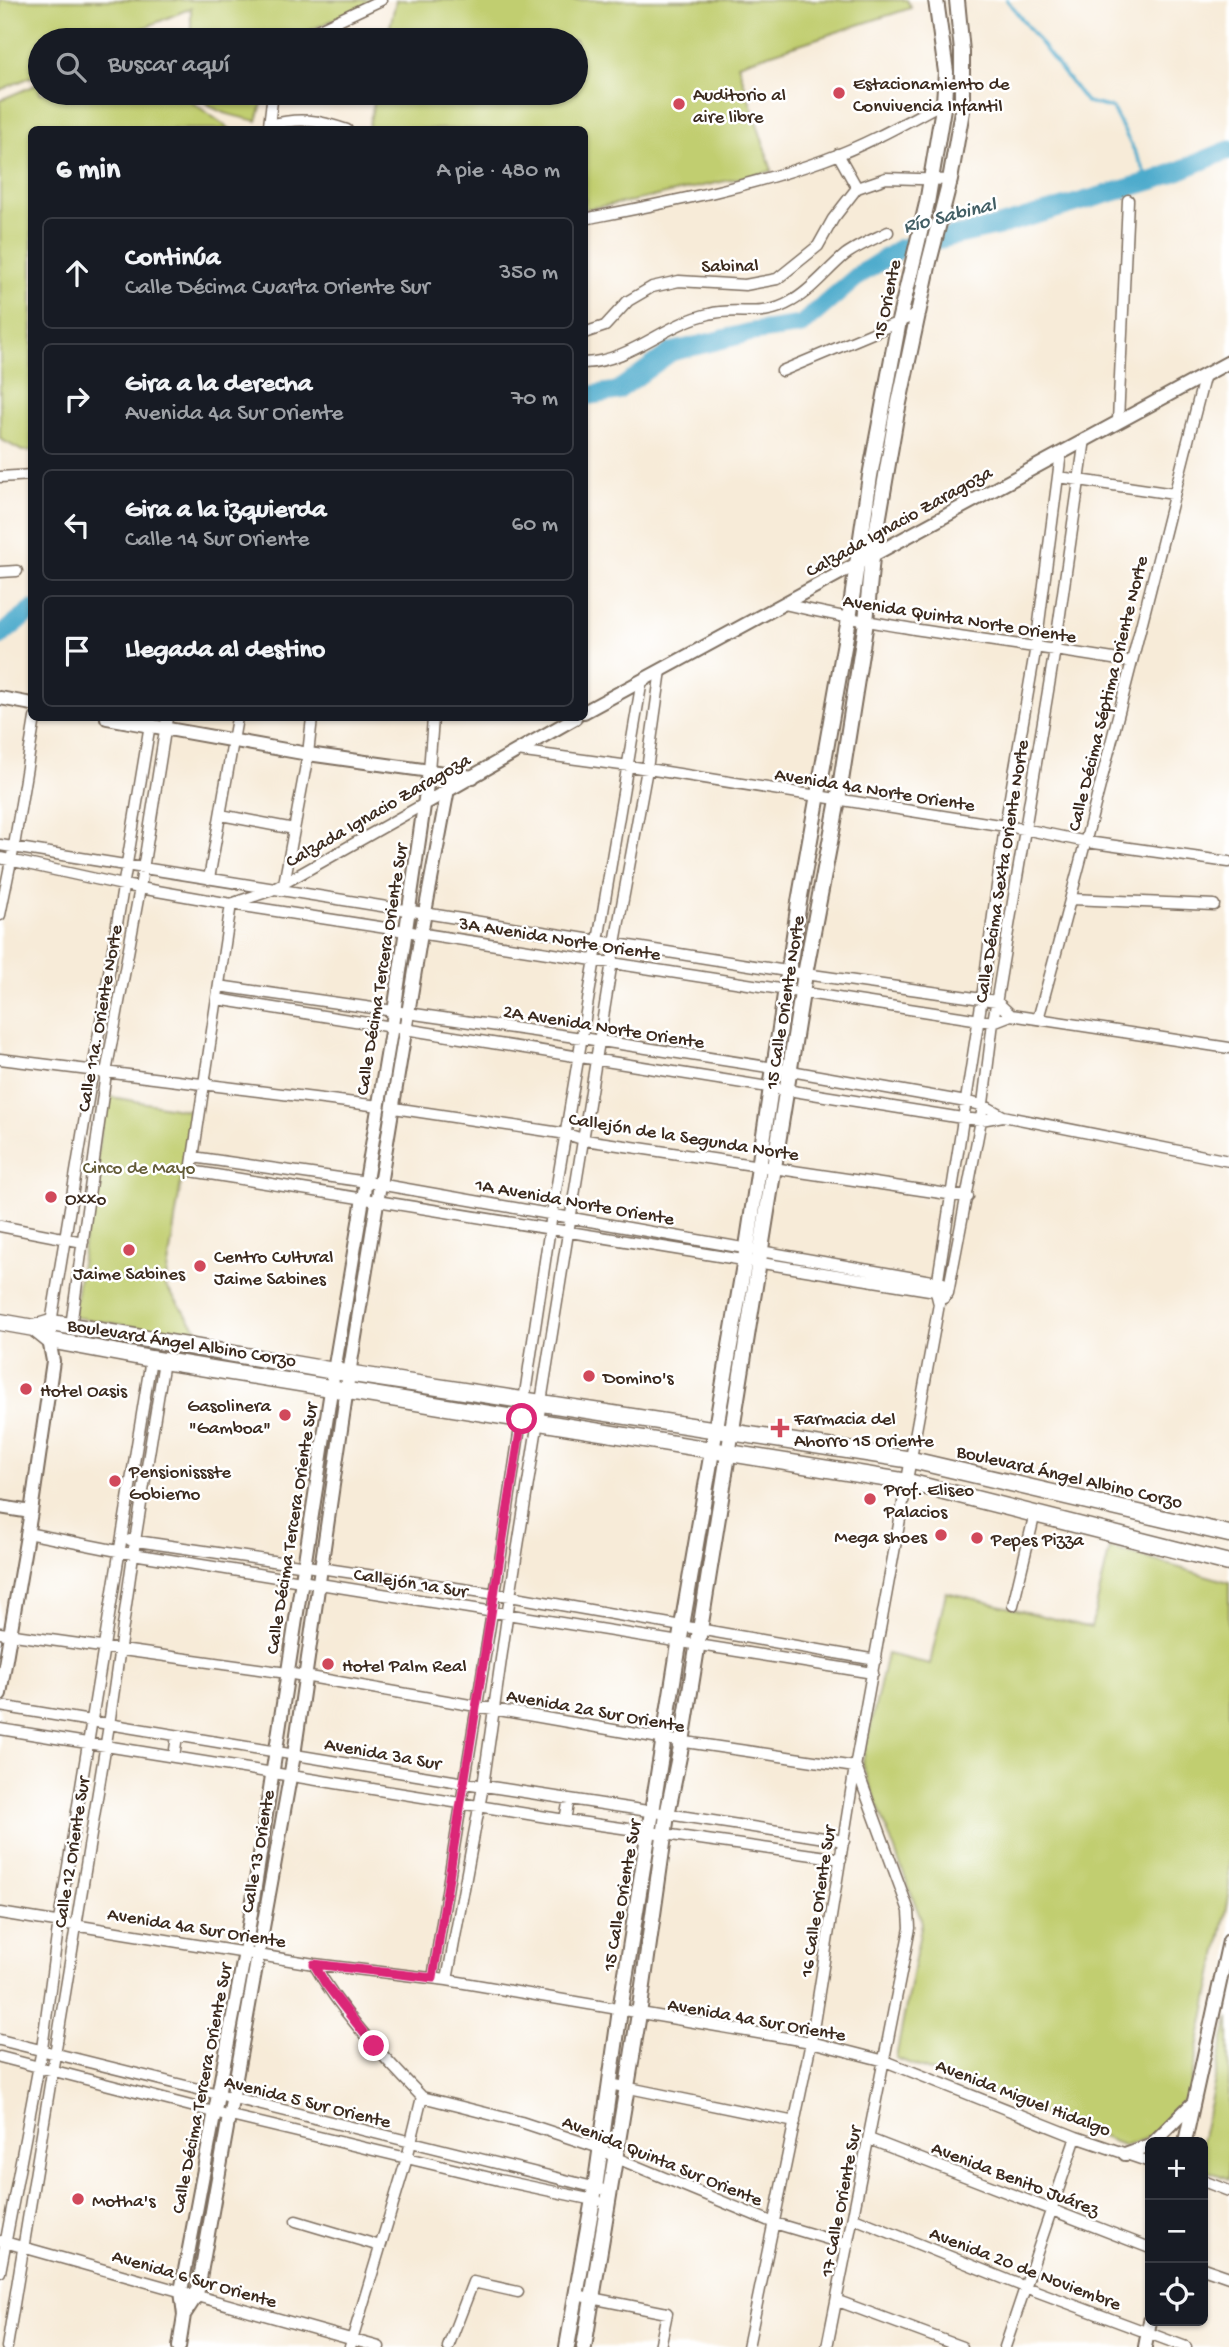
<!DOCTYPE html>
<html lang="es">
<meta charset="utf-8">
<style>
:root{--surface:#171b24;--page:#20242c;--text:#f1f3f6;--muted:#9ea1a6;--line:#363941}
body{margin:0;font-family:"Gochi Hand",sans-serif;background:var(--page);color:var(--text)}
.controls{position:absolute;right:21px;bottom:21px;display:grid;overflow:hidden;border-radius:10px;box-shadow:0 2px 5px #0004}
.controls button{width:63px;height:63px;display:grid;place-items:center;padding:0;border:0;border-bottom:2px solid var(--line);background:var(--surface);color:var(--text);font:35px sans-serif}
.stop{position:absolute;width:21px;height:21px;margin:-16px;border:5px solid #db2777;border-radius:50%;background:#fff}
.stop.end{background:#db2777;border-color:#fff;box-shadow:0 2px 7px #0008}
.list{margin:0;padding:0;list-style:none}
h2{display:flex;justify-content:space-between;align-items:center;height:91px;margin:0;padding:0 28px;font-size:30px}
h2 small{font-size:23px;font-weight:400;color:var(--muted)}
.list li{display:grid;grid-template-columns:46px 1fr auto;gap:21px;align-items:center;box-sizing:border-box;height:112px;margin:0 14px 14px;padding:0 14px;border:2px solid var(--line);border-radius:10px}
.list b{display:block;font-size:26px;white-space:nowrap}
.list p{margin:0;font-size:23px;white-space:nowrap;color:var(--muted)}
.list em{font-size:23px;font-style:normal;color:var(--muted)}
.icon{flex:none;width:38px;height:38px;fill:none;stroke:currentColor;stroke-width:2;stroke-linecap:round;stroke-linejoin:round}
.map{position:relative;flex:none;width:1229px;height:2347px;overflow:hidden}
.search{position:absolute;background:var(--surface);box-shadow:0 2px 5px #0004;left:28px;top:28px;width:560px;height:77px;display:flex;align-items:center;gap:18px;box-sizing:border-box;padding:0 24px;border-radius:38px;color:var(--muted);font-size:26px}
.panel{position:absolute;background:var(--surface);box-shadow:0 2px 5px #0004;left:28px;top:126px;width:560px;height:595px;border-radius:10px}
.map>svg:first-child{display:block}
</style>
<div class="map">
<svg width="1229" height="2347" viewBox="0 0 1229 2347">
<rect width="100%" height="100%" fill="#fff"/>
<filter id="ink" filterUnits="userSpaceOnUse"><feTurbulence type="fractalNoise" baseFrequency=".0143" numOctaves="2"/><feDisplacementMap in="SourceGraphic" scale="14" xChannelSelector="R" yChannelSelector="G"/><feConvolveMatrix kernelMatrix="1 2 1 2 8 2 1 2 1" color-interpolation-filters="sRGB"/></filter>
<filter id="wash" filterUnits="userSpaceOnUse"><feTurbulence type="fractalNoise" baseFrequency=".00686" numOctaves="4" result="noise"/><feDisplacementMap in="SourceGraphic" scale="28" xChannelSelector="R" yChannelSelector="G"/><feGaussianBlur stdDeviation="1.57" result="paint"/><feColorMatrix in="noise" values="0 0 0 0 0 0 0 0 0 0 0 0 0 0 0 0 0 1.4 0 .05"/><feComposite in="paint" operator="in"/></filter>
<g filter="url(#wash)">
<rect width="100%" height="100%" fill="#f7ebd8"/>
<path fill="#c1ce70" stroke="#7e7c47" stroke-width="2" d="M0 0H377L289 40H191V8L115 40H40V73L0 90Z
M396 0H907L911 8 738 64 772 171 633 201 585 209 584 130 368 129 376 93H576V40H387Z
M40 83V93H190L193 103 230 129 32 130V449L29 451H22L0 439V100Z
M200 93H265L257 121C237 116 209 114 200 93Z
M106 1096 192 1111 165 1285 202 1337 73 1317Z
M1110 1548 1229 1582V1897L1187 2102 1155 2135 1125 2146 896 2058 922 1922 862 1764 887 1654 930 1664 946 1592 1091 1628Z
M1229 2017V2179L1203 2169 1201 2142Z"/>
<g fill="none" stroke-linecap="round" stroke-linejoin="round">
<path stroke="#4dabcc" stroke-width="3.5" d="M1007 0 1086 102 1112 108 1150 181"/>
<path stroke="#4dabcc" stroke-width="19" d="M584 396 617 391 671 352 752 332 801 325 859 275 901 248 999 226 1158 179 1229 150
M0 636 32 610"/>
</g>
</g>
<g filter="url(#ink)">
<g fill="none" stroke-linecap="round" stroke-linejoin="round">
<g stroke="#7d6e5f" stroke-width="13">
<path id="minor" d="M296 40 381 0
M269 125C300 117 318 120 347 130
M269 125 273 93
M838 154 857 188
M584 219C665 203 746 188 824 160 866 145 905 123 944 102
M584 333 605 326 628 301 652 287 679 281 745 285 777 279 818 246 833 219 857 188 886 178 950 180
M584 363C631 361 664 324 709 314 740 306 760 320 792 301 812 290 827 270 845 255 857 246 874 239 888 232
M782 371 918 314
M1118 421 1128 200
M0 477 32 475
M1059 477 1174 494
M0 572 17 571
M784 604C898 631 1015 642 1131 662
M517 751 629 766 1024 829 1087 842 1229 862
M429 771 433 718
M424 804 272 890 231 904 191 1171 948 1293
M221 815 294 829
M0 845 805 974 996 1001 1011 1015
M0 858 123 885 231 904 993 1022 1011 1015 1229 1048
M209 879 237 718
M284 884 308 754 312 718
M1071 899 1214 905
M0 915 14 846 35 718
M219 986 582 1038 774 1068 983 1105 1003 1116 1229 1161
M217 999 962 1118 981 1120 1003 1116
M1038 1019C1097 805 1150 589 1205 374
M0 1059 379 1106
M394 1108 567 1134 585 1140 968 1197
M193 1157 367 1182 943 1283
M0 1226 83 1242
M944 1298 948 1293 981 1120 993 1022 1055 649 1085 439
M51 1323 151 718
M71 1326 106 1073 140 888 167 718
M27 1533 133 1554 873 1673
M130 1540 510 1596 876 1660
M1013 1605 1035 1513
M0 1633 287 1673 665 1739 855 1767
M0 1706 465 1783 844 1841
M0 1729 565 1820 841 1859
M174 1757 177 1736
M565 1820 569 1799
M0 1913 314 1964 447 1980 811 2042 885 2061 1076 2137 1150 2162
M314 1964C342 2014 383 2056 422 2097
M433 1978 495 1594 552 1214 642 680
M447 1980 483 1786 510 1596 568 1233 615 943 647 769 661 670
M0 2040 601 2189
M0 2057 214 2112 499 2180 598 2201
M610 2084 795 2122
M422 2097 521 2122 600 2148 614 2157 774 2223 848 2245
M869 2139 1150 2248
M1203 2181 1229 2191
M854 2218 1025 2287 1186 2347
M296 2221 380 2246
M1 2241 379 2347
M1203 2268 1229 2277
M0 2272 42 2049 59 1921 151 1359
M576 2295 667 2313 660 2347
M838 2301 962 2347
M7 2347 109 1725 135 1541 164 1361
M350 2347 407 2158 422 2097
M448 2347 473 2282 518 2292
M748 2347 811 2042 855 1767 939 1304 936 1292 982 998 1005 826 1036 646 1061 453
M827 2347 910 1928 909 1911 856 1767
M1005 2347 1076 2137"/>
</g>
<g stroke="#7d6e5f" stroke-width="16">
<path id="tertiary" d="M0 698 32 704
M584 712 1229 362
M107 718 308 754 473 777
M424 804 575 718
M0 1507 31 1512
M0 1694 31 1512 53 1361 49 1340 50 1332
M1154 2142 1193 2103
M1185 2142 1229 1941
M1125 2154 1150 2145
M184 2315 197 2295 294 1755 349 1374 421 934 451 773
M179 2347 184 2315 181 2291 245 1952 334 1371 392 1026 429 771
M1145 2347 1150 2321"/>
</g>
<g stroke="#7d6e5f" stroke-width="18">
<path id="secondary" d="M567 2347 595 2188 620 2010 682 1626 747 1247 799 902 849 619 870 476 899 321 927 203 944 102 946 72 936 0
M584 2347 639 2014 667 1815 682 1742 805 974 838 800 866 622 872 557 896 417 929 262 950 180 962 111V52L957 0"/>
</g>
<g stroke="#7d6e5f" stroke-width="19">
<path id="primary" d="M0 1322 34 1328 51 1323 71 1326 334 1371 912 1460 1229 1534
M34 1328 49 1340 151 1359 908 1482 1229 1563"/>
</g>
<use href="#minor" stroke="#fff" stroke-width="10"/>
<use href="#tertiary" stroke="#fff" stroke-width="12"/>
<use href="#secondary" stroke="#fff" stroke-width="14"/>
<use href="#primary" stroke="#fff" stroke-width="16"/>
</g>
</g>
<g fill="none" stroke-linecap="round" stroke-linejoin="round" filter="url(#ink)">
<path stroke="#db2777" stroke-width="9" d="M374 2046 325 1983 314 1964 433 1978 522 1419"/>
</g>
<g fill="#d1495b" stroke="#fff" stroke-width="2.5">
<circle cx="839" cy="93" r="7"/>
<circle cx="679" cy="104" r="7"/>
<circle cx="51" cy="1197" r="7"/>
<circle cx="129" cy="1250" r="7"/>
<circle cx="200" cy="1266" r="7"/>
<circle cx="589" cy="1376" r="7"/>
<circle cx="26" cy="1389" r="7"/>
<circle cx="285" cy="1415" r="7"/>
<path d="M776.5 1417.5h7v7h7v7h-7v7h-7v-7h-7v-7h7z"/>
<circle cx="115" cy="1481" r="7"/>
<circle cx="870" cy="1499" r="7"/>
<circle cx="941" cy="1535" r="7"/>
<circle cx="977" cy="1538" r="7"/>
<circle cx="328" cy="1664" r="7"/>
<circle cx="78" cy="2199" r="7"/>
</g>
<g text-anchor="middle" stroke-width="5" stroke-linejoin="round" paint-order="stroke">
<g font-size="19" fill="#3b2a1e" stroke="#fff" text-anchor="start">
<text x="853" y="89">Estacionamiento de<tspan x="853" dy="22">Convivencia Infantil</tspan></text>
<text x="693" y="100">Auditorio al<tspan x="693" dy="22">aire libre</tspan></text>
<text x="65" y="1204">Oxxo</text>
<text x="214" y="1262">Centro Cultural<tspan x="214" dy="22">Jaime Sabines</tspan></text>
<text x="129" y="1279" text-anchor="middle">Jaime Sabines</text>
<text x="603" y="1383">Domino's</text>
<text x="40" y="1396">Hotel Oasis</text>
<text x="271" y="1411" text-anchor="end">Gasolinera<tspan x="271" dy="22">"Gamboa"</tspan></text>
<text x="794" y="1424">Farmacia del<tspan x="794" dy="22">Ahorro 15 Oriente</tspan></text>
<text x="129" y="1477">Pensionissste<tspan x="129" dy="22">Gobierno</tspan></text>
<text x="884" y="1495">Prof. Eliseo<tspan x="884" dy="22">Palacios</tspan></text>
<text x="927" y="1542" text-anchor="end">Mega shoes</text>
<text x="991" y="1545">Pepes Pizza</text>
<text x="342" y="1671">Hotel Palm Real</text>
<text x="92" y="2206">Motha's</text>
</g>
<g font-size="19" fill="#3b2a1e" stroke="#fff">
<text transform="translate(730 264) rotate(-1)" y="7">Sabinal</text>
<text transform="translate(885 299) rotate(-78)" y="7">15 Oriente</text>
<text transform="translate(898 520) rotate(-29)" y="7">Calzada Ignacio Zaragoza</text>
<text transform="translate(960 617) rotate(9)" y="7">Avenida Quinta Norte Oriente</text>
<text transform="translate(1106 693) rotate(-76)" y="7">Calle Décima Séptima Oriente Norte</text>
<text transform="translate(875 788) rotate(9)" y="7">Avenida 4a Norte Oriente</text>
<text transform="translate(377 809) rotate(-30)" y="7">Calzada Ignacio Zaragoza</text>
<text transform="translate(1000 871) rotate(-81)" y="7">Calle Décima Sexta Oriente Norte</text>
<text transform="translate(560 937) rotate(9)" y="7">3A Avenida Norte Oriente</text>
<text transform="translate(380 969) rotate(-81)" y="7">Calle Décima Tercera Oriente Sur</text>
<text transform="translate(783 1002) rotate(-81)" y="7">15 Calle Oriente Norte</text>
<text transform="translate(98 1018) rotate(-80)" y="7">Calle 11a. Oriente Norte</text>
<text transform="translate(604 1025) rotate(9)" y="7">2A Avenida Norte Oriente</text>
<text transform="translate(684 1135) rotate(9)" y="7">Callejón de la Segunda Norte</text>
<text transform="translate(575 1200) rotate(10)" y="7">1A Avenida Norte Oriente</text>
<text transform="translate(182 1341) rotate(9)" y="7">Boulevard Ángel Albino Corzo</text>
<text transform="translate(1070 1475) rotate(13)" y="7">Boulevard Ángel Albino Corzo</text>
<text transform="translate(290 1528) rotate(-81)" y="7">Calle Décima Tercera Oriente Sur</text>
<text transform="translate(411 1581) rotate(9)" y="7">Callejón 1a Sur</text>
<text transform="translate(596 1709) rotate(10)" y="7">Avenida 2a Sur Oriente</text>
<text transform="translate(383 1752) rotate(10)" y="7">Avenida 3a Sur</text>
<text transform="translate(256 1851) rotate(-80)" y="7">Calle 13 Oriente</text>
<text transform="translate(70 1852) rotate(-81)" y="7">Calle 12 Oriente Sur</text>
<text transform="translate(620 1895) rotate(-80)" y="7">15 Calle Oriente Sur</text>
<text transform="translate(816 1901) rotate(-81)" y="7">16 Calle Oriente Sur</text>
<text transform="translate(197 1926) rotate(9)" y="7">Avenida 4a Sur Oriente</text>
<text transform="translate(757 2018) rotate(10)" y="7">Avenida 4a Sur Oriente</text>
<text transform="translate(200 2088) rotate(-79)" y="7">Calle Décima Tercera Oriente Sur</text>
<text transform="translate(1024 2096) rotate(21)" y="7">Avenida Miguel Hidalgo</text>
<text transform="translate(308 2100) rotate(14)" y="7">Avenida 5 Sur Oriente</text>
<text transform="translate(663 2159) rotate(22)" y="7">Avenida Quinta Sur Oriente</text>
<text transform="translate(1016 2177) rotate(21)" y="7">Avenida Benito Juárez</text>
<text transform="translate(839 2201) rotate(-79)" y="7">17 Calle Oriente Sur</text>
<text transform="translate(1026 2267) rotate(21)" y="7">Avenida 20 de Noviembre</text>
<text transform="translate(195 2277) rotate(16)" y="7">Avenida 6 Sur Oriente</text>
</g>
<g font-size="19" fill="#635b37" stroke="#fff">
<text x="139" y="1173">Cinco de Mayo</text>
</g>
<g font-size="21" font-style="italic" fill="#425e64" stroke="#fff">
<text transform="translate(949 214) rotate(-14)" y="7">Río Sabinal</text>
</g>
</g>
</svg>
<div class="controls">
<button>+</button>
<button>−</button>
<button><svg class="icon" aria-label="locate" viewBox="0 0 24 24"><circle cx="12" cy="12" r="6"/><path d="M12 2v4M12 18v4M2 12h4M18 12h4"/></svg></button>
</div>
<div class="stop" style="left:522px;top:1419px"></div>
<div class="stop end" style="left:374px;top:2046px"></div>
<div class="search"><svg class="icon" aria-label="search" viewBox="0 0 24 24"><circle cx="10" cy="10" r="6"/><path d="M15 15l6 6"/></svg>Buscar aquí</div>
<section class="panel">
<h2>6 min<small>A pie · 480 m</small></h2>
<ul class="list">
<li><svg class="icon" aria-label="ahead" viewBox="0 0 24 24"><path d="M12 20V5M6 11l6-6 6 6"/></svg><div><b>Continúa</b><p>Calle Décima Cuarta Oriente Sur</p></div><em>350 m</em></li>
<li><svg class="icon" aria-label="right" viewBox="0 0 24 24"><path d="M7 20v-9h11M14 6l5 5-5 5"/></svg><div><b>Gira a la derecha</b><p>Avenida 4a Sur Oriente</p></div><em>70 m</em></li>
<li><svg class="icon" aria-label="left" viewBox="0 0 24 24"><path d="M17 20v-9H6M10 6l-5 5 5 5"/></svg><div><b>Gira a la izquierda</b><p>Calle 14 Sur Oriente</p></div><em>60 m</em></li>
<li><svg class="icon" aria-label="arrive" viewBox="0 0 24 24"><path d="M6 21V4h12l-3 4 3 4H6"/></svg><div><b>Llegada al destino</b></div></li>
</ul>
</section>
</div>
